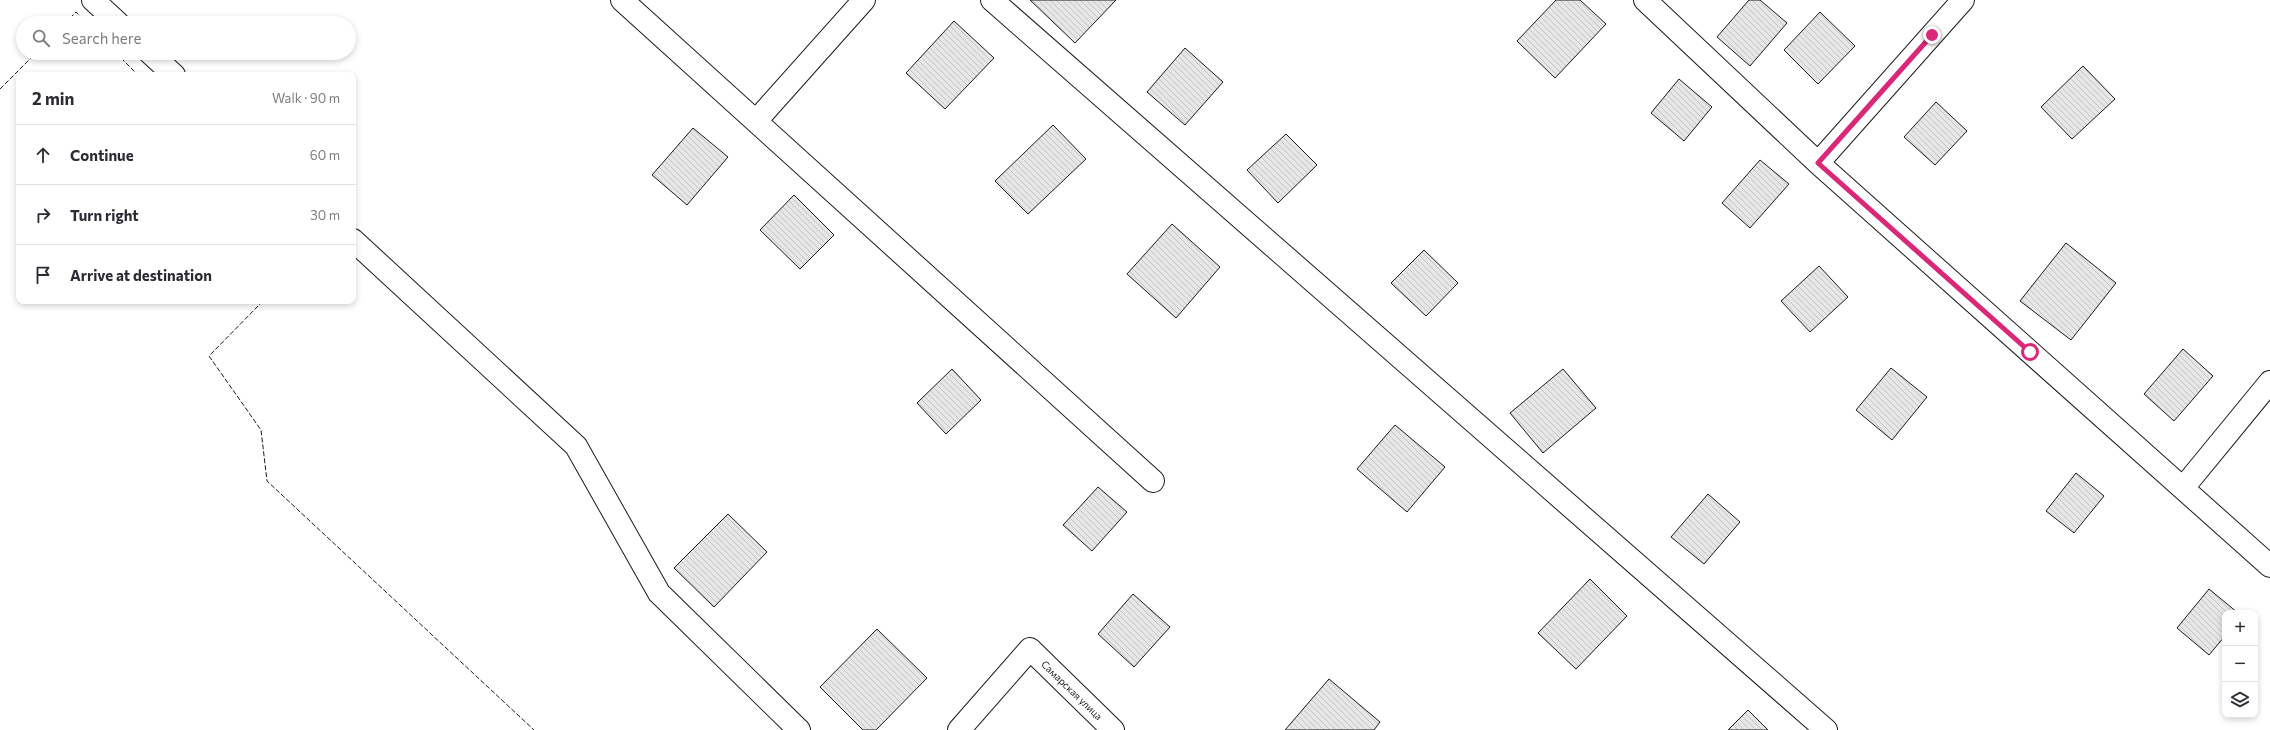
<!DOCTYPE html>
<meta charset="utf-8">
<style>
:root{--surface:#fff;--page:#f7f7f7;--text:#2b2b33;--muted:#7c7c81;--line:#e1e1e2}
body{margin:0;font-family:Commissioner,sans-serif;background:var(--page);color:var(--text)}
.controls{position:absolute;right:12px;bottom:12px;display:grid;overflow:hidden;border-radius:8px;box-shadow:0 2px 6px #0003}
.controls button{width:36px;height:36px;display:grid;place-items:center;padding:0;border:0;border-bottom:1px solid var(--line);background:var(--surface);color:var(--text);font:20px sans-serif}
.stop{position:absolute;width:12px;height:12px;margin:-9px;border:3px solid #db2777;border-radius:50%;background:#fff}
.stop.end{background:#db2777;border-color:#fff;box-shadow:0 1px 4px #0008}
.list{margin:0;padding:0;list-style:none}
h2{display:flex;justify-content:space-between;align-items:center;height:52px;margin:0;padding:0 16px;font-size:17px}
h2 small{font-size:13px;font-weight:400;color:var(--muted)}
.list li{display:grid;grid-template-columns:26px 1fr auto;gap:12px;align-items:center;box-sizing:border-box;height:60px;padding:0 16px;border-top:1px solid var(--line)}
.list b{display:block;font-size:15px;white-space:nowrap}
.list em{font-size:13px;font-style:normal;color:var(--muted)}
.icon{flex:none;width:22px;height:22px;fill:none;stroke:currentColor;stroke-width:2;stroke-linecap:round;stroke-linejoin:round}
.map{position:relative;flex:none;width:2270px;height:730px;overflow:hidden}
.search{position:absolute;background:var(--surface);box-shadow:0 2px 6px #0003;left:16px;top:16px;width:340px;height:44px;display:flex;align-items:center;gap:10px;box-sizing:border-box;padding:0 14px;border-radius:22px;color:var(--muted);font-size:15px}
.panel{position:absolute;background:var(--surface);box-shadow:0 2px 6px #0003;left:16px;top:72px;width:340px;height:232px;border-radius:8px}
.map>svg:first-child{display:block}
</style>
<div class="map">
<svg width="2270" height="730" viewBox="0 0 2270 730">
<defs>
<pattern id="building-back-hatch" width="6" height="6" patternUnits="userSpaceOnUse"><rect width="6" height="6" fill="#e6e6e6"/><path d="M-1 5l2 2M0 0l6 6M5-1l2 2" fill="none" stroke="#c5c5c5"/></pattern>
</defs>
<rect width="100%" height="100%" fill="#fff"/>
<path fill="url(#building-back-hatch)" stroke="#1a1a1a" d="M1030 0H1116L1075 43Z
M1556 0H1580L1606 24 1555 78 1517 41Z
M1749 0H1760L1787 23 1750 66 1717 37Z
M1820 12 1855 46 1818 84 1784 50Z
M954 21 994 58 945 109 906 73Z
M1185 48 1223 82 1185 125 1147 92Z
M2083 66 2115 99 2072 139 2041 107Z
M1679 79 1712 107 1684 141 1651 113Z
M1936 102 1967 131 1935 165 1904 137Z
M1053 125 1086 159 1028 214 995 181Z
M693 128 728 157 687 205 652 175Z
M1286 134 1317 165 1278 203 1247 170Z
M1760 160 1789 184 1750 228 1722 203Z
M794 195 834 235 800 269 760 230Z
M1172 224 1220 267 1176 318 1127 274Z
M2066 243 2116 283 2071 340 2020 301Z
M1424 250 1458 283 1426 316 1391 283Z
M1819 266 1848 297 1810 332 1781 301Z
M2183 349 2213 376 2174 421 2144 394Z
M1891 368 1927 397 1892 440 1856 410Z
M952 369 981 400 946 434 917 403Z
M1563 369 1596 408 1543 453 1510 413Z
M1395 425 1445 467 1407 512 1357 469Z
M2076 473 2104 496 2074 533 2046 511Z
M1098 487 1127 512 1092 551 1063 525Z
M1708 494 1740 522 1704 564 1671 537Z
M728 514 767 552 714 607 674 568Z
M1590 579 1627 616 1576 669 1538 633Z
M2209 589 2238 613H2225V636L2209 655 2177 628Z
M1133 594 1170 627 1134 667 1098 634Z
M877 629 927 678 876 730H863L820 687Z
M1329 679 1380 722 1374 730H1285Z
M1748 710 1768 730H1728Z"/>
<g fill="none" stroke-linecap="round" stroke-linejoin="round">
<g stroke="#1a1a1a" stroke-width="24">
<path id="minor" d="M93 0 118 23
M622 0 1153 481
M992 0 1826 730
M1645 0 1818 163 2270 566
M150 53 174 75
M756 121 864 0
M1818 163 1963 0
M353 240 576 446 659 593 799 730
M2183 488 2270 382
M959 730 1030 649 1113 730"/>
</g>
<use href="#minor" stroke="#fff" stroke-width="22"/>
<path stroke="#1a1a1a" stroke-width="1" stroke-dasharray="5 2" stroke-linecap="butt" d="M65 23 76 12 87 23
M116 53 138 75
M0 89 36 53
M263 301 209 356 261 430 267 481 534 730"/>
</g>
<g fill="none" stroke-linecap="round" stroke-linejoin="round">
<path stroke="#db2777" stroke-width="5" d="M1932 35 1818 163 2030 352"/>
</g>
<g text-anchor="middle" stroke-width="3" stroke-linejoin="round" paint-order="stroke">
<g font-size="10" fill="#1a1a1a" stroke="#fff">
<text transform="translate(1072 690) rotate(44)" y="4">Самарская улица</text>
</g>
</g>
</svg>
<div class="controls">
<button>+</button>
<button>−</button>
<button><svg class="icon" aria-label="layers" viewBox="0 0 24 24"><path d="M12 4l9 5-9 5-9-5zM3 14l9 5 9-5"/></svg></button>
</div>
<div class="stop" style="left:2030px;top:352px"></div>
<div class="stop end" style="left:1932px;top:35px"></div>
<div class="search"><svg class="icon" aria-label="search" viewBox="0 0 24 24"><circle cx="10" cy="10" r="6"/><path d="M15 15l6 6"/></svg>Search here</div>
<section class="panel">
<h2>2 min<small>Walk · 90 m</small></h2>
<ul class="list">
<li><svg class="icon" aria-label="ahead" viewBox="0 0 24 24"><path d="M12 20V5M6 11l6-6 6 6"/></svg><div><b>Continue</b></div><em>60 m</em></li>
<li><svg class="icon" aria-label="right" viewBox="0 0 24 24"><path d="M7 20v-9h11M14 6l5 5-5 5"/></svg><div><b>Turn right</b></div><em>30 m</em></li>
<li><svg class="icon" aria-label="arrive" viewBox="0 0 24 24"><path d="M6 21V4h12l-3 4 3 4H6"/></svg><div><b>Arrive at destination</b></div></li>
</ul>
</section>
</div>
